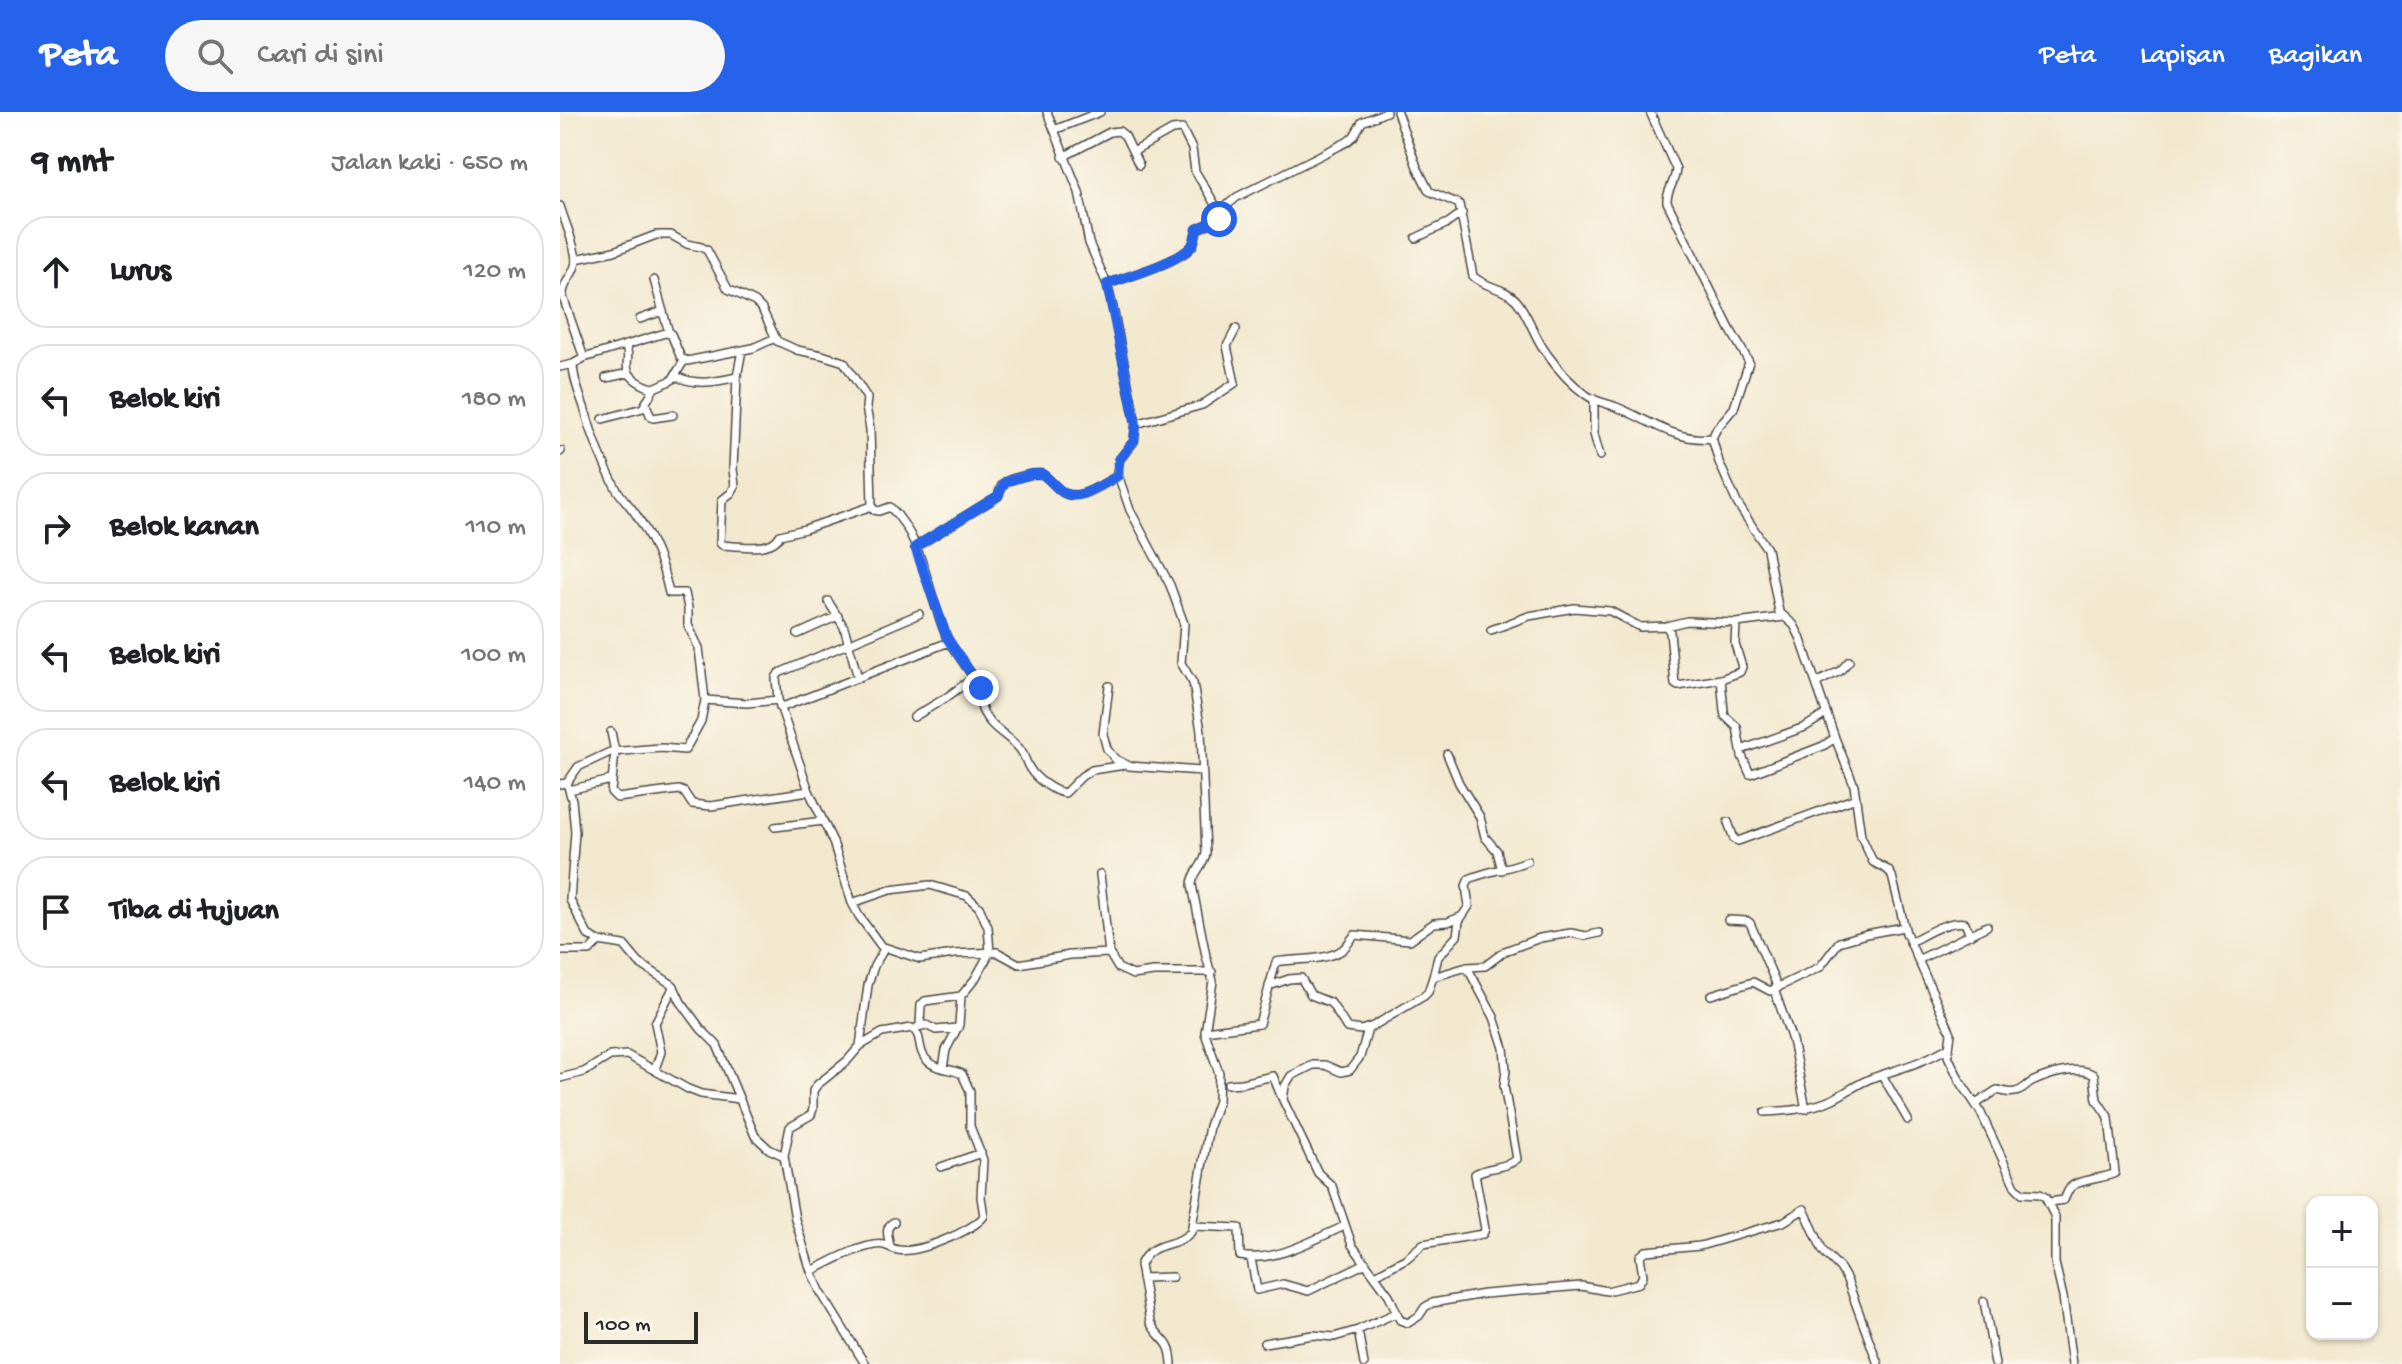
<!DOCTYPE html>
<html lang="id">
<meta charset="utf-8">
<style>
:root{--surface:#fff;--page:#f6f6f6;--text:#202124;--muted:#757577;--line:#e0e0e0;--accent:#2563eb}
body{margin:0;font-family:"Gochi Hand",sans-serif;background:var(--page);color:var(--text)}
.controls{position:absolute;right:24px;bottom:24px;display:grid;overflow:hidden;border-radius:16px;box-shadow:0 2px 6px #0004}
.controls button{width:72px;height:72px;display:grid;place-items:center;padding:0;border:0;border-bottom:2px solid var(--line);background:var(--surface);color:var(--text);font:40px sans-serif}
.scale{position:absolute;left:24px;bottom:20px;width:114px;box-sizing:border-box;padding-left:8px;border:4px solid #2b2b2b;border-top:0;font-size:22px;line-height:28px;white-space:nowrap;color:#2b2b2b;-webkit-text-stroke:6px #fbf7ec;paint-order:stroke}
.stop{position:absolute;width:24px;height:24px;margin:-18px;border:6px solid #2563eb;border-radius:50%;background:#fff}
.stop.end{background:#2563eb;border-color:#fff;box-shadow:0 2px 8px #0008}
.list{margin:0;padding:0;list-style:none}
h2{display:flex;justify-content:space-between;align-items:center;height:104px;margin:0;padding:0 32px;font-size:34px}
h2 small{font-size:26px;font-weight:400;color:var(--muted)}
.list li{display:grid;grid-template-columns:52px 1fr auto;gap:24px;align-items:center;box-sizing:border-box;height:112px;margin:0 16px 16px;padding:0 16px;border:2px solid var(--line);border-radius:32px}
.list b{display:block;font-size:30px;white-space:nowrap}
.list em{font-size:26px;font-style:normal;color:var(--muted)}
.icon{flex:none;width:44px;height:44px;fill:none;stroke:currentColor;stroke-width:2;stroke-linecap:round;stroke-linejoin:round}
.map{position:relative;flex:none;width:1842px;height:1252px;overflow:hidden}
header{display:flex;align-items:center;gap:48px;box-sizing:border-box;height:112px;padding:0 40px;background:var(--accent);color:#fff}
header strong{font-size:38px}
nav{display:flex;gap:44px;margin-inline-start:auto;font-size:28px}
.search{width:560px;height:72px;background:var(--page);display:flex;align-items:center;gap:20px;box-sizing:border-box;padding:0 28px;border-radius:44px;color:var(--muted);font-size:30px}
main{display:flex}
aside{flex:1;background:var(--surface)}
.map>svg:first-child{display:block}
</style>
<header>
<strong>Peta</strong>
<div class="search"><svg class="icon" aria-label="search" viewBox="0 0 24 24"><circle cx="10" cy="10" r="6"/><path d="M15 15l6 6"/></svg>Cari di sini</div>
<nav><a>Peta</a><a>Lapisan</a><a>Bagikan</a></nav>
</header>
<main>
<aside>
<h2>9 mnt<small>Jalan kaki · 650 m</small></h2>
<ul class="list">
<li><svg class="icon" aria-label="ahead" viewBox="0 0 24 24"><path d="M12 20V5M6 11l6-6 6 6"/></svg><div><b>Lurus</b></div><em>120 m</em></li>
<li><svg class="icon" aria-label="left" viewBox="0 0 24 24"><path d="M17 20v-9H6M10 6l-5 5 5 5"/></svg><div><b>Belok kiri</b></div><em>180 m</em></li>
<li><svg class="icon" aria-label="right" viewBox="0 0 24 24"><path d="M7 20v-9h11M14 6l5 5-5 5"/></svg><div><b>Belok kanan</b></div><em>110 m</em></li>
<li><svg class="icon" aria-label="left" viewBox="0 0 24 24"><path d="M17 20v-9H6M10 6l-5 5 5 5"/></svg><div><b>Belok kiri</b></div><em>100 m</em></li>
<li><svg class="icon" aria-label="left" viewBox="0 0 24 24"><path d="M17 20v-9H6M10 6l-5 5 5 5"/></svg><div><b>Belok kiri</b></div><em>140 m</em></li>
<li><svg class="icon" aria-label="arrive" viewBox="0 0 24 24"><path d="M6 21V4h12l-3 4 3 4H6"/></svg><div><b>Tiba di tujuan</b></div></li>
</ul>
</aside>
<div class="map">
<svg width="1842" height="1252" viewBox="0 0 1842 1252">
<rect width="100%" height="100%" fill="#fbf7ec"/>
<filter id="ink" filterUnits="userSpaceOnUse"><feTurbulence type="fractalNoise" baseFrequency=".0125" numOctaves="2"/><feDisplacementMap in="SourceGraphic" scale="16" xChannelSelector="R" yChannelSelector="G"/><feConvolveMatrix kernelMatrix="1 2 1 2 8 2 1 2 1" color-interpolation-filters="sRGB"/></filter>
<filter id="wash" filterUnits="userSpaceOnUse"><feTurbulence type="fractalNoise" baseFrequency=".006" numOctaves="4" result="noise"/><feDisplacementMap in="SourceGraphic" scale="32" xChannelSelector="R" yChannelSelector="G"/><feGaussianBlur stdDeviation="1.8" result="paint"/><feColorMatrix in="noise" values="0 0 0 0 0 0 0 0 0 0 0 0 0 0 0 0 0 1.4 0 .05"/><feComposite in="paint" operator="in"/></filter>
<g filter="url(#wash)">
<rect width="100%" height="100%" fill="#f2e8ce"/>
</g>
<g filter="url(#ink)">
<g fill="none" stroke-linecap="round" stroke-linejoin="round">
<g stroke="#494743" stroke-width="10">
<path id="minor" d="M487 0 519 80 529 131 547 172 552 191 576 312 574 329 559 348 557 360 570 398 610 473 624 512 621 551 633 571 641 619 646 741C644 754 632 761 632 773L646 844 653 869 645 921 659 961 658 989 649 1014 631 1120C615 1137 592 1127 580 1153L590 1210C600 1230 611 1226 612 1252
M837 0 857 55 869 79 899 92 913 164C925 176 944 175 956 188 969 203 974 225 987 242 997 256 1010 271 1025 282 1034 290 1048 291 1059 296 1090 309 1117 330 1152 326L1159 350 1177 391 1207 437 1219 500 1234 513 1240 525 1275 626 1294 673 1301 724 1313 750 1328 758 1332 764 1346 821 1391 921 1388 944 1400 969 1420 999 1455 1074 1462 1081 1480 1082 1485 1085 1495 1105V1151L1503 1185 1512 1252
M1090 0 1116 57C1115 72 1106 79 1107 90L1170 217 1189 250 1174 296 1157 316 1152 326
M494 18 540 0
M573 40 612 18 622 17 632 37 635 59 662 104
M503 45 550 20 559 19 565 24 579 53
M0 94C4 108 16 135 16 149 15 163 2 170 3 185L24 246 105 221 111 222 121 246 127 249 193 236 215 226
M856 126 888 111 902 101
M16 147 54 139 96 123H111L127 132 141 135 147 138 168 177 195 190 202 197 217 229 237 238 262 243 284 250 307 286 306 295 310 317 312 394 314 398 319 399 330 395C366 430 368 487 389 530L220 596
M94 168 109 221
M547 172C567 165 618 150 631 135 635 131 635 123 637 117L659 107 665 95 677 85 787 30 794 24 802 10 826 0
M80 207 103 199
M65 233C71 244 65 249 68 258 70 267 86 275 94 276
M182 238 177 265 173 357 175 374 171 381 162 388 160 431 162 433C178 434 213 440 220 423L245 417 312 394
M13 252C13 267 19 280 24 295 32 323 42 350 56 376 61 385 69 392 75 401 91 424 103 453 109 481H125L128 496V513L139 536 145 588 187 591 218 588 249 679 273 730 292 791 299 804 321 834 360 847 394 842 437 840 459 852 510 843 549 841
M0 255 13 252 24 246
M115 264C136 274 155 270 177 265
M46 266 69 261
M1034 287V322L1040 344
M86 292 90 303 93 306 113 303
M43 307 83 296 94 276 112 268 124 249
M576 312 642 293 675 271 667 234 676 217
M0 340 1 339
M355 435 438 384C440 380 440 375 443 372 448 366 475 361 482 362 490 367 495 375 502 380 519 391 543 371 558 364
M268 489 284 515 298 566
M1106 514 1127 509 1176 511
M931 518 969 504 1014 496 1050 499 1080 515 1106 514 1110 520 1115 572 1118 574 1161 567 1180 560 1182 555 1175 532 1176 511 1224 505
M238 522 278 504
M389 530 421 576C420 585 419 591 423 600 431 616 447 623 458 635 465 642 465 650 470 657 476 667 494 680 505 681L522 664 532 658 565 653
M1161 567 1164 599 1165 604 1177 615 1182 644 1190 662 1263 634 1275 626
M1256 571 1280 559 1289 549
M549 574 543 622 547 637 555 647 569 654 642 659
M218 588 216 566 219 561 359 502
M354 605 387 585 413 566
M51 620 55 640 51 680 57 686 119 678 124 680 132 692 151 694 249 679
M1181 638 1245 615 1266 602
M887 642 899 671 920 705 925 725 937 739 942 758
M7 671 12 688 15 720 10 788 28 823 39 829 64 833 79 851 113 873 121 890 141 917 157 933 195 1024 209 1037 224 1044
M0 672 7 671 18 655 50 640 101 636 125 638 141 609 145 588
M9 678 51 668
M1168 710 1174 727 1178 729 1296 686
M215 715 263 709
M967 749C948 757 927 759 909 767L906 774 909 794 899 809 897 824 878 845 873 865 907 855 925 854 945 839 980 826 1011 821 1026 824 1039 821
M540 762 549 841 558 856 573 863 593 860H652
M292 791 330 778 370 773 407 784 419 795 428 815 430 840 415 867 401 884 399 913 386 938 383 956
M1168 808 1187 809 1190 811 1218 876
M1350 830C1366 822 1387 808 1405 811L1410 823
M0 839H30L39 829
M1358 848 1427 814
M873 865 868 880 864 884 808 917 800 945 790 958 781 960 765 953H753L731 964 725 974 723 988 758 1061 772 1074 792 1133 829 1183 840 1208 848 1211 859 1204 865 1195 872 1191 924 1182 1021 1174 1047 1179 1079 1171 1083 1164 1080 1144 1086 1139 1140 1134 1223 1110 1244 1097 1263 1139 1280 1156 1287 1168 1318 1252
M709 874 729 867 741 866 751 883 771 891 787 916 801 918 810 915
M1214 877 1232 928 1246 997
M1151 883 1193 870 1210 879 1260 855 1279 830 1306 822 1344 815
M360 914 361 893 365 889 401 884
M358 915 366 913 376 918 398 916
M645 919 699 912 716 850C737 846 763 850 782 838 787 834 791 827 795 823L850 828 874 811 888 810 900 805
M95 957 101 940 95 911 114 874
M1322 963 1348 1008
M0 966 24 960 50 944 67 943 128 977 141 982 179 987
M668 972 682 971 713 964 722 986
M1416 992 1437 978C1444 979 1448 982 1455 980 1463 979 1465 974 1472 970 1489 962 1518 953 1534 963L1537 988 1549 1006 1555 1061C1545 1067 1517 1067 1510 1076 1507 1080 1506 1084 1504 1088L1489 1090
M1205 1000C1228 999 1251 997 1273 987 1286 981 1298 971 1312 966 1338 957 1363 951 1387 936
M381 1055 421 1041
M633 1114 679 1116 680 1144C715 1151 752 1128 785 1114
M330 1134C328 1124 324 1115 334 1110
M691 1147 697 1178 723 1172 748 1179 806 1151
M251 1159C271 1150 292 1137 314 1133 327 1131 328 1136 338 1138 357 1142 413 1119 424 1104L421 1085 423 1048 410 1014V979L402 962C391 956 374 958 365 946 357 936 363 924 352 916L322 921 300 934
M815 1163 847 1146 863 1132 923 1122 925 1117 915 1062C928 1054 945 1057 957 1047L944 974 946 958 944 936 934 905 907 855
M582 1166 612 1165
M1424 1189 1435 1252
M798 1218 804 1252
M704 1231 753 1223 774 1225 798 1218 836 1201
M305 1252 260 1179 251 1159 235 1107 224 1044 230 1015 251 1003 253 997V979L257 973 287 949 300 934 308 873 314 854 324 837"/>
</g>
<use href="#minor" stroke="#fff" stroke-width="7"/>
</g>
</g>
<g fill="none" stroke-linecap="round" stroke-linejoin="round" filter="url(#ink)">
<path stroke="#2563eb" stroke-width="10" d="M421 576 387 526 355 435 438 384 445 370 471 362H482C490 367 495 375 503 380 519 391 543 371 558 364L559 348 574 329 576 312 547 172C567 165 618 150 631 135 635 131 635 123 637 117L659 107"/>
</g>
</svg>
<div class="controls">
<button>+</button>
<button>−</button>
</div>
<div class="scale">100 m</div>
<div class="stop" style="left:659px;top:107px"></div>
<div class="stop end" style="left:421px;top:576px"></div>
</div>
</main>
